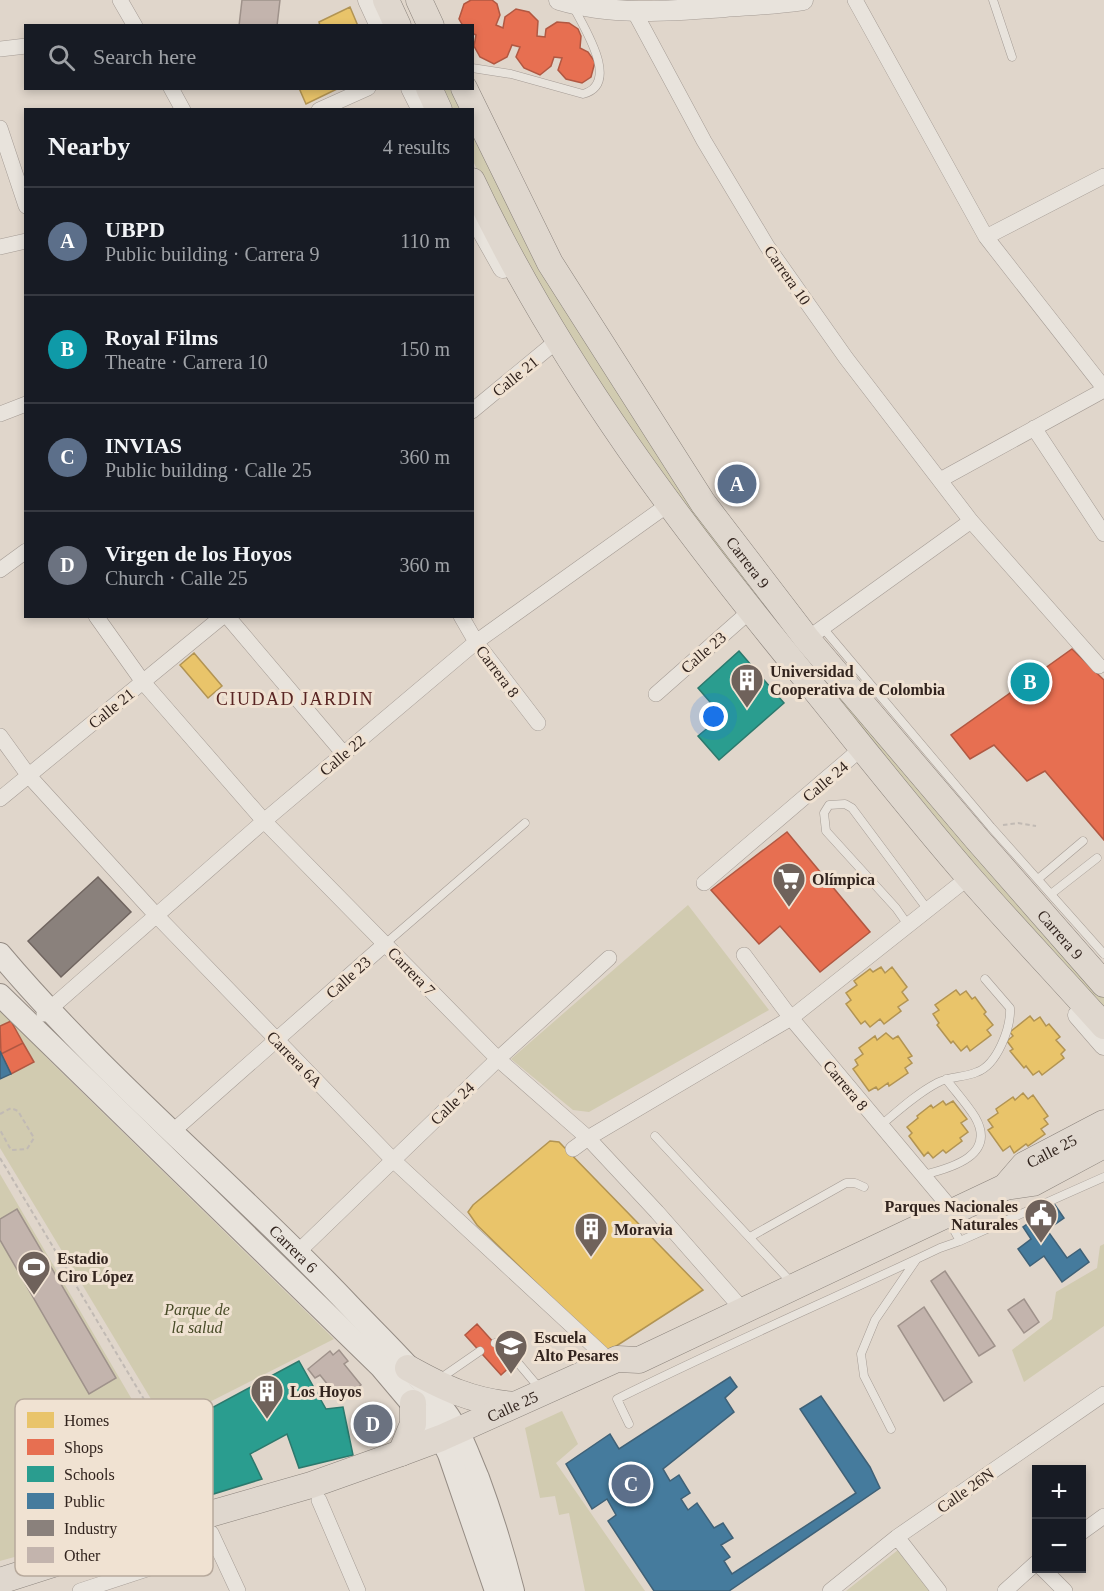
<!DOCTYPE html>
<meta charset="utf-8">
<style>
:root{--surface:#171b24;--page:#242831;--text:#f1f3f6;--muted:#9ea1a6;--line:#363941;--accent:#b6b2b0}
body{margin:0;font-family:"Times New Roman",serif;background:var(--page);color:var(--text)}
.controls{position:absolute;right:18px;bottom:18px;display:grid;overflow:hidden;border-radius:0px;box-shadow:0 3px 9px #0003}
.controls button{width:54px;height:54px;display:grid;place-items:center;padding:0;border:0;border-bottom:2px solid var(--line);background:var(--surface);color:var(--text);font:30px sans-serif}
.you{position:absolute;left:714px;top:717px;width:21px;height:21px;margin:-15px;border:4px solid #fff;border-radius:50%;background:#1a73e8;box-shadow:0 0 0 9px #1a73e833}
.badge{display:grid;place-items:center;width:39px;height:39px;border-radius:50%;background:var(--accent);color:#fff;font-size:20px;font-weight:700}
.pin{position:absolute;translate:-50% -50%;border:3px solid #fff;box-shadow:0 2px 6px #0006}
.list{margin:0;padding:0;list-style:none}
h2{display:flex;justify-content:space-between;align-items:center;height:78px;margin:0;padding:0 24px;font-size:26px}
h2 small{font-size:20px;font-weight:400;color:var(--muted)}
.list li{display:grid;grid-template-columns:39px 1fr auto;gap:18px;align-items:center;box-sizing:border-box;height:108px;padding:0 24px;border-top:2px solid var(--line)}
.list b{display:block;font-size:22px;white-space:nowrap}
.list p{margin:0;font-size:20px;white-space:nowrap;color:var(--muted)}
.list em{font-size:20px;font-style:normal;color:var(--muted)}
.icon{flex:none;width:33px;height:33px;fill:none;stroke:currentColor;stroke-width:2;stroke-linecap:round;stroke-linejoin:round}
.map{position:relative;flex:none;width:1104px;height:1591px;overflow:hidden}
.search{position:absolute;background:var(--surface);box-shadow:0 3px 9px #0003;left:24px;top:24px;width:450px;height:66px;display:flex;align-items:center;gap:15px;box-sizing:border-box;padding:0 21px;border-radius:0px;color:var(--muted);font-size:22px}
.panel{position:absolute;background:var(--surface);box-shadow:0 3px 9px #0003;left:24px;top:108px;width:450px;height:510px;border-radius:0px}
.map>svg:first-child{display:block}
</style>
<div class="map">
<svg width="1104" height="1591" viewBox="0 0 1104 1591">
<rect width="100%" height="100%" fill="#e0d6cb"/>
<path fill="#d1cbb0" d="M437 89H450L460 109H448Z
M473 134 658 454 1104 994V1009L1034 933 928 810 682 506 554 313 505 228 473 161Z
M688 905 769 1010 589 1112 573 1110 511 1059Z
M3 1008 47 1058 334 1339 166 1424 0 1148V1009Z
M0 1174 182 1485 188 1501 183 1510 0 1561Z
M1104 1244V1326L1024 1382 1012 1350 1052 1319 1056 1292 1097 1268 1100 1246Z
M562 1411 578 1444 556 1463 645 1591H585L569 1513 559 1515 555 1496 540 1498 525 1428Z
M898 1550 930 1591H846Z"/>
<path fill="#e9c46a" stroke="#b29453" stroke-width="1.5" d="M350 7 358 26H320L319 22Z
M299 88H339L306 104Z
M194 653 222 686 208 698 180 665Z
M881 967 885 973 892 967 907 987 902 992 908 1000 898 1007 901 1011 884 1024 880 1019 870 1027 865 1021 861 1024 846 1004 851 1000 846 993 857 985 854 981 870 969 873 972Z
M956 990 960 995 966 991 972 999 975 997 986 1012 984 1014 993 1025 987 1030 991 1035 970 1051 967 1046 961 1051 953 1041 951 1043 937 1025 939 1023 933 1014 939 1010 935 1005Z
M1030 1016 1034 1021 1040 1017 1046 1026 1049 1024 1060 1037 1056 1040 1065 1050 1061 1054 1064 1058 1042 1075 1039 1071 1033 1075 1026 1066 1024 1068 1010 1051 1013 1049 1007 1041 1013 1036 1010 1032Z
M886 1033 893 1039 898 1036 912 1056 908 1058 912 1063 905 1068 908 1073 889 1086 888 1083 878 1090 876 1087 869 1091 853 1069 858 1065 855 1060 863 1054 859 1048 875 1036 877 1040Z
M1023 1093 1028 1099 1033 1095 1048 1116 1044 1119 1048 1124 1041 1129 1045 1134 1028 1146 1026 1144 1014 1153 1010 1146 1003 1151 988 1130 993 1127 988 1120 998 1113 996 1109 1013 1097 1015 1100Z
M943 1101 946 1105 953 1101 967 1119 961 1123 968 1132 960 1138 962 1141 946 1153 943 1150 933 1158 928 1152 924 1156 909 1136 912 1133 907 1127 918 1118 917 1116 931 1105 933 1108Z
M550 1141 559 1142 703 1290 607 1352 477 1225 468 1212 473 1205Z"/>
<path fill="#e76f51" stroke="#b15842" stroke-width="1.5" d="M471 0H492L497 4 500 15 496 25 503 28 505 17 516 9 529 12 538 21 537 36 545 37 546 29 557 22 569 23 578 29 581 36 580 48 588 52 595 62 591 77 582 83 566 79 558 70 562 58 554 57 551 66 540 75 524 68 516 57 520 47 512 45 507 57 494 64 480 57 474 46 476 35 472 33V26H463L459 19 464 4Z
M1072 649 1104 680V840L1045 771 1027 781 994 745 970 759 951 735Z
M787 832 870 932 820 972 780 926 759 944 711 890Z
M11 1021 23 1043 1 1054 0 1026Z
M23 1043 34 1062 11 1074 1 1054Z
M477 1324 513 1364 501 1375 465 1335Z"/>
<path fill="#2a9d8f" stroke="#2c796d" stroke-width="1.5" d="M739 651 784 703 719 760 698 736 722 716 698 688Z
M299 1361 326 1409 343 1407 353 1455 299 1468 287 1434 250 1454 262 1479 207 1496 167 1432Z"/>
<path fill="#457b9d" stroke="#3f6177" stroke-width="1.5" d="M0 1051 11 1074 0 1079Z
M1055 1205 1064 1218 1047 1230 1067 1258 1080 1249 1089 1262 1062 1282 1044 1256 1030 1266 1018 1249 1031 1239 1023 1227Z
M730 1377 737 1387 725 1398 734 1412 663 1469 670 1481 679 1475 690 1493 681 1499 688 1510 697 1503 714 1528 723 1523 733 1538 721 1545 730 1557 724 1561 732 1574 856 1493 800 1409 821 1396 870 1467 880 1488 729 1591H654L608 1521 616 1515 607 1499 592 1509 566 1464 610 1434 619 1449Z
M367 1417 381 1419 379 1430 366 1428Z"/>
<path fill="#8a817c" stroke="#706560" stroke-width="1.5" d="M98 877 131 912 61 977 28 941Z"/>
<path fill="#c3b4ad" stroke="#9f928b" stroke-width="1.5" d="M242 0H280L277 26H239Z
M17 1209 116 1378 89 1394 0 1240V1219Z
M945 1271 995 1346 979 1356 931 1281Z
M1024 1299 1039 1322 1024 1333 1008 1310Z
M924 1307 972 1382 944 1401 898 1326Z
M339 1350 348 1361 344 1364 361 1385 341 1401 320 1375 315 1378 308 1369 330 1351 333 1355Z"/>
<g fill="none" stroke-linecap="round" stroke-linejoin="round">
<g stroke="#a59c95" stroke-width="9">
<path id="service" d="M993 0 1012 57
M472 68 511 74 583 94C621 84 584 28 573 6
M823 628 991 827 1104 954
M1038 879 1083 841
M1051 894 1097 858
M908 925 896 908 826 831 824 813 829 805 845 804 852 808 928 910
M385 944 525 823
M880 1126C898 1111 916 1094 937 1083 949 1076 964 1078 977 1072 997 1065 1011 1028 1010 1008L985 979
M655 1136 791 1282
M923 1175C952 1168 997 1155 975 1117 967 1104 955 1091 946 1079
M750 1237 846 1183H855L864 1187
M960 1241 1104 1177
M495 1343 503 1345 541 1390
M438 1380 480 1351
M629 1424 617 1399C723 1346 833 1299 940 1248L960 1241 947 1217
M891 1429 864 1376 861 1354 875 1320 916 1260"/>
</g>
<g stroke="#a59c95" stroke-width="16">
<path id="minor" d="M120 0 135 26
M855 0 986 237 1104 388
M634 11 704 141 767 246 846 358 971 521 1099 666
M0 49 26 46
M171 88 183 110
M319 110 368 88
M0 128 26 206
M986 237 1104 176
M0 247 26 241
M472 411 558 340
M0 414 26 404
M1034 428 1104 534
M940 480 1104 390
M0 570 26 551
M96 616 143 682 264 821 498 1059 588 1138 657 1212 743 1310
M227 616 344 754
M461 616 476 642 538 723
M807 639 971 521
M656 694 750 611
M0 736 29 776 156 915 393 1160 611 1362
M0 799 223 616
M704 883 862 748
M744 955 791 1018 953 1211
M44 1014 264 821 476 642 669 504
M172 1132 385 944
M573 1149 588 1138 791 1018 969 877
M299 1251 498 1059 609 958
M319 1500 358 1591
M1082 1532 1104 1516
M211 1533 238 1591
M897 1537 939 1591
M1042 1568 1065 1591
M80 1591 217 1546
M830 1591 897 1537 1104 1394
M1005 1591 1036 1563"/>
</g>
<g stroke="#a59c95" stroke-width="21">
<path id="tertiary" d="M368 0 380 26
M559 0C612 16 670 11 725 7 751 5 777 4 803 0
M411 88 422 110
M472 213 503 268
M1078 1015 1104 1045"/>
</g>
<g stroke="#958c84" stroke-width="24">
<g id="secondary">
<path id="s1" d="M0 954C107 1081 236 1185 349 1305 386 1344 428 1382 456 1428 465 1444 471 1462 478 1478 492 1516 503 1552 513 1591"/>
<path d="M0 995 381 1367 441 1438 449 1454 496 1591"/>
</g>
</g>
<g stroke="#8a827b" stroke-width="27">
<g id="primary">
<path d="M386 0 398 26"/>
<path d="M419 0 431 26"/>
<path d="M429 88 439 110"/>
<path id="s2" d="M464 88 550 263 703 503 807 639 977 839 1104 984"/>
<path d="M472 181C559 366 684 530 813 687 864 750 915 815 968 876 1013 927 1059 976 1104 1026"/>
<path id="s3" d="M1005 1187 1024 1165 1104 1123"/>
<path d="M408 1368C444 1388 471 1401 513 1405"/>
<path d="M401 1453 413 1424V1403"/>
<path id="s4" d="M0 1581 203 1516 311 1485 401 1453 441 1438 617 1359 639 1360 1005 1187 1033 1183 1104 1145"/>
</g>
</g>
<path stroke="#c1bab4" stroke-width="2" stroke-dasharray="4.5 3" stroke-linecap="butt" d="M1003 825 1018 823 1036 826
M0 1114 11 1108 18 1111 34 1138 27 1149 11 1150 0 1130
M0 1158 164 1433 195 1499"/>
<use href="#service" stroke="#e8e3dc" stroke-width="8"/>
<use href="#minor" stroke="#e8e3dc" stroke-width="15"/>
<use href="#tertiary" stroke="#e8e3dc" stroke-width="20"/>
<use href="#secondary" stroke="#e8e3dc" stroke-width="22"/>
<use href="#primary" stroke="#dfd7ce" stroke-width="26"/>
</g>
<defs>
<g id="building-pin" transform="scale(1.725)"><path d="M0 17L-7.5 6A9.5 9.5 0 1 1 7.5 6Z" fill="#6f625b" stroke="#f0e2d2"/><path d="M-4-6H4V6H1V3H-1V6H-4ZM-2.5-4.3h1.7v1.8h-1.7ZM.8-4.3h1.7v1.8H.8ZM-2.5-1h1.7V.8h-1.7ZM.8-1h1.7V.8H.8Z" fill="#fff"/></g>
<g id="supermarket-pin" transform="scale(1.725)"><path d="M0 17L-7.5 6A9.5 9.5 0 1 1 7.5 6Z" fill="#6f625b" stroke="#f0e2d2"/><path d="M-6-5.5h2.5l.6 2H6L4.5 2H-2.5L-4.4-4H-6ZM-1.5 3.2a1.3 1.3 0 1 0 .1 0ZM3 3.2a1.3 1.3 0 1 0 .1 0Z" fill="#fff"/></g>
<g id="civic-pin" transform="scale(1.725)"><path d="M0 17L-7.5 6A9.5 9.5 0 1 1 7.5 6Z" fill="#6f625b" stroke="#f0e2d2"/><path d="M-.6-6.5H3V-4.5H.6V-3L4-1V1h2V6H-6V1h2V-1L-.6-3ZM-1.2 2.5V6h2.4V2.5Z" fill="#fff"/></g>
<g id="stadium-pin" transform="scale(1.725)"><path d="M0 17L-7.5 6A9.5 9.5 0 1 1 7.5 6Z" fill="#6f625b" stroke="#f0e2d2"/><path d="M0-5a6.5 5 0 1 0 0 10a6.5 5 0 1 0 0-10ZM-3.5-1.8h7v3.6h-7Z" fill="#fff"/></g>
<g id="school-pin" transform="scale(1.725)"><path d="M0 17L-7.5 6A9.5 9.5 0 1 1 7.5 6Z" fill="#6f625b" stroke="#f0e2d2"/><path d="M0-5L7-2L0 1L-7-2ZM-4 1L0 2.5L4 1V4Q0 6-4 4Z" fill="#fff"/></g>
</defs>
<g fill-rule="evenodd">
<use href="#building-pin" x="747" y="680"/>
<use href="#supermarket-pin" x="789" y="879"/>
<use href="#civic-pin" x="1041" y="1215"/>
<use href="#building-pin" x="591" y="1229"/>
<use href="#stadium-pin" x="34" y="1267"/>
<use href="#school-pin" x="511" y="1346"/>
<use href="#building-pin" x="267" y="1391"/>
</g>
<g text-anchor="middle" stroke-width="6" stroke-linejoin="round" paint-order="stroke">
<g font-size="16" fill="#32241e" stroke="#f0e2d2">
<text transform="translate(788 275) rotate(55)" y="6">Carrera 10</text>
<text transform="translate(515 376) rotate(-39)" y="6">Calle 21</text>
<text dy="6" stroke="none"><textPath href="#s2" startOffset="554">Carrera 9</textPath></text>
<text transform="translate(703 652) rotate(-41)" y="6">Calle 23</text>
<text transform="translate(498 671) rotate(53)" y="6">Carrera 8</text>
<text transform="translate(111 708) rotate(-39)" y="6">Calle 21</text>
<text transform="translate(342 755) rotate(-40)" y="6">Calle 22</text>
<text transform="translate(825 781) rotate(-40)" y="6">Calle 24</text>
<text dy="6" stroke="none"><textPath href="#s2" startOffset="1040">Carrera 9</textPath></text>
<text transform="translate(412 971) rotate(46)" y="6">Carrera 7</text>
<text transform="translate(348 977) rotate(-42)" y="6">Calle 23</text>
<text transform="translate(295 1059) rotate(46)" y="6">Carrera 6A</text>
<text transform="translate(846 1085) rotate(50)" y="6">Carrera 8</text>
<text transform="translate(452 1103) rotate(-44)" y="6">Calle 24</text>
<text dy="6" stroke="none"><textPath href="#s3" startOffset="60">Calle 25</textPath></text>
<text dy="6" stroke="none"><textPath href="#s1" startOffset="416">Carrera 6</textPath></text>
<text dy="6" stroke="none"><textPath href="#s4" startOffset="542">Calle 25</textPath></text>
<text transform="translate(965 1490) rotate(-35)" y="6">Calle 26N</text>
</g>
<g font-size="16" font-weight="bold" fill="#32241e" stroke="#f0e2d2" text-anchor="start">
<text x="770" y="677">Universidad<tspan x="770" dy="18">Cooperativa de Colombia</tspan></text>
<text x="812" y="885">Olímpica</text>
<text x="1018" y="1212" text-anchor="end">Parques Nacionales<tspan x="1018" dy="18">Naturales</tspan></text>
<text x="614" y="1235">Moravia</text>
<text x="57" y="1264">Estadio<tspan x="57" dy="18">Ciro López</tspan></text>
<text x="534" y="1343">Escuela<tspan x="534" dy="18">Alto Pesares</tspan></text>
<text x="290" y="1397">Los Hoyos</text>
</g>
<g font-size="16" font-style="italic" fill="#494c28" stroke="#f0e2d2">
<text x="197" y="1315">Parque de<tspan x="197" dy="18">la salud</tspan></text>
</g>
<g font-size="18" letter-spacing="1.5" fill="#592523" stroke="#f0e2d2">
<text x="295" y="705">CIUDAD JARDIN</text>
</g>
</g>
<rect x="15" y="1399" width="198" height="177" rx="9" fill="#f0e2d2" stroke="#b7a99c" stroke-width="1.5"/>
<rect x="27" y="1412" width="27" height="16" fill="#e9c46a"/>
<rect x="27" y="1439" width="27" height="16" fill="#e76f51"/>
<rect x="27" y="1466" width="27" height="16" fill="#2a9d8f"/>
<rect x="27" y="1493" width="27" height="16" fill="#457b9d"/>
<rect x="27" y="1520" width="27" height="16" fill="#8a817c"/>
<rect x="27" y="1547" width="27" height="16" fill="#c3b4ad"/>
<g font-size="16" fill="#32241e">
<text x="64" y="1426">Homes</text>
<text x="64" y="1453">Shops</text>
<text x="64" y="1480">Schools</text>
<text x="64" y="1507">Public</text>
<text x="64" y="1534">Industry</text>
<text x="64" y="1561">Other</text>
</g>
</svg>
<div class="controls">
<button>+</button>
<button>−</button>
</div>
<div class="you"></div>
<div class="pin badge" style="left:737px;top:484px;background:#5c6f8a">A</div>
<div class="pin badge" style="left:1030px;top:682px;background:#0f9aa8">B</div>
<div class="pin badge" style="left:631px;top:1484px;background:#5c6f8a">C</div>
<div class="pin badge" style="left:373px;top:1424px;background:#6b7280">D</div>
<div class="search"><svg class="icon" aria-label="search" viewBox="0 0 24 24"><circle cx="10" cy="10" r="6"/><path d="M15 15l6 6"/></svg>Search here</div>
<section class="panel">
<h2>Nearby<small>4 results</small></h2>
<ul class="list">
<li><span class="badge" style="background:#5c6f8a">A</span><div><b>UBPD</b><p>Public building · Carrera 9</p></div><em>110 m</em></li>
<li><span class="badge" style="background:#0f9aa8">B</span><div><b>Royal Films</b><p>Theatre · Carrera 10</p></div><em>150 m</em></li>
<li><span class="badge" style="background:#5c6f8a">C</span><div><b>INVIAS</b><p>Public building · Calle 25</p></div><em>360 m</em></li>
<li><span class="badge" style="background:#6b7280">D</span><div><b>Virgen de los Hoyos</b><p>Church · Calle 25</p></div><em>360 m</em></li>
</ul>
</section>
</div>
